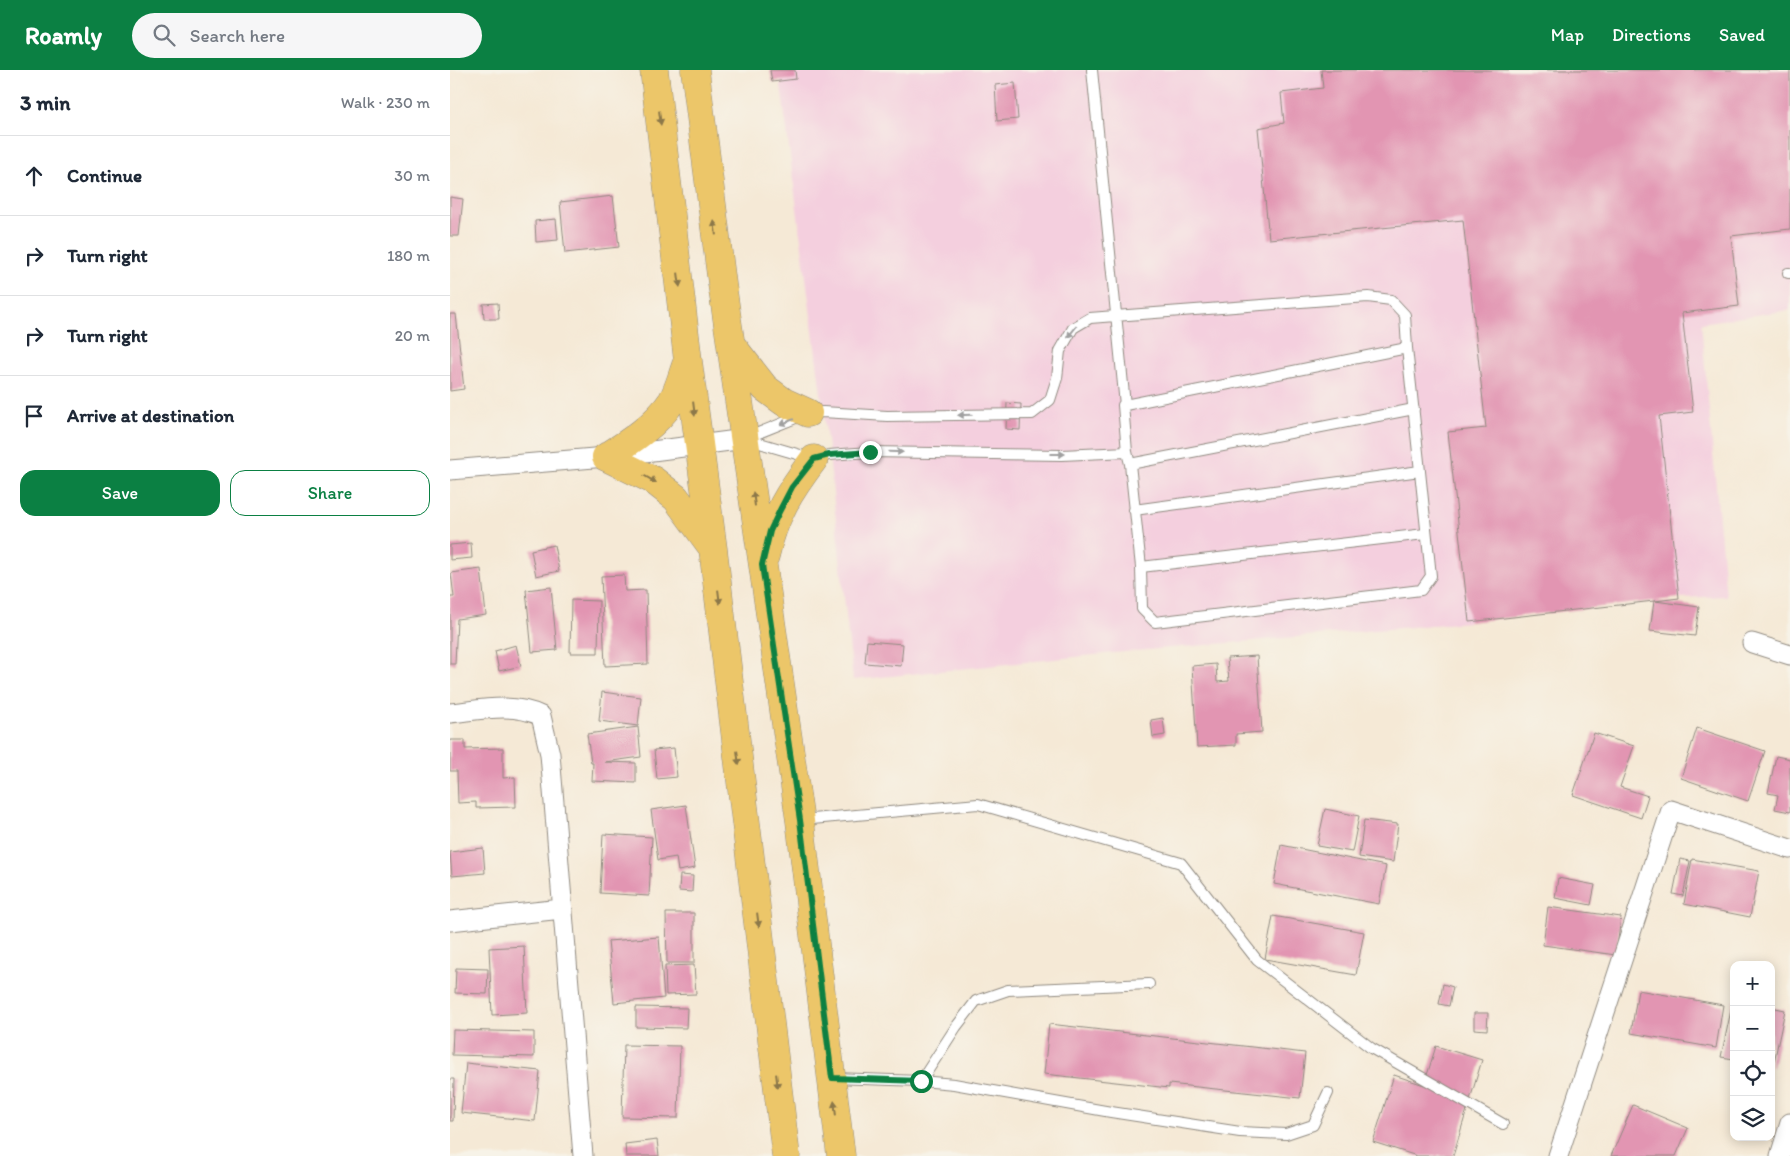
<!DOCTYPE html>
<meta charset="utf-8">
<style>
:root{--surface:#fff;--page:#f6f6f7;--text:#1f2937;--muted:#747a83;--line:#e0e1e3;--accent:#0b8043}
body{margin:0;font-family:Itim,sans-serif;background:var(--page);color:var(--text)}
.controls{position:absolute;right:15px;bottom:15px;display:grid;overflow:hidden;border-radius:10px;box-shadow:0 2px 12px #0003}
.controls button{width:45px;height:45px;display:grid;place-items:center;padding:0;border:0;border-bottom:1px solid var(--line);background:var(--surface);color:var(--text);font:25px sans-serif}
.stop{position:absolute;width:15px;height:15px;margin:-11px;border:4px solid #0b8043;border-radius:50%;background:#fff}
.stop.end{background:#0b8043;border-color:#fff;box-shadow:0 1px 5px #0008}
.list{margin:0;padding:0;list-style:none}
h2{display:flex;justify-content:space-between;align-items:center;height:65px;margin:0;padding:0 20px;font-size:21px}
h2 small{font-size:16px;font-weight:400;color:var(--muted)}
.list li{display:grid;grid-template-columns:32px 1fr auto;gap:15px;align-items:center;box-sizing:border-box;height:80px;padding:0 20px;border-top:1px solid var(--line)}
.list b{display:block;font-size:19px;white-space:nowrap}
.list em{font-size:16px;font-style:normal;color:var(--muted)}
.actions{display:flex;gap:10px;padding:15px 20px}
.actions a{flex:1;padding:11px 0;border:1px solid var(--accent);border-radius:15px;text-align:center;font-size:18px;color:var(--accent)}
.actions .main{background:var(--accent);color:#fff}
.icon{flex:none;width:28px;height:28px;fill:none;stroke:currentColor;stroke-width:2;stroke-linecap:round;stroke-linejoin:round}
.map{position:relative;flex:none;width:1340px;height:1086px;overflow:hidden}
header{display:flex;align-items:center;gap:30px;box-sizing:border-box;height:70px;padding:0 25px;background:var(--accent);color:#fff}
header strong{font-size:24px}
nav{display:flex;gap:28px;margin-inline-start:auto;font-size:18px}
.search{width:350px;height:45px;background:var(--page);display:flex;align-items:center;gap:12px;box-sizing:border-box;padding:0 18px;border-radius:28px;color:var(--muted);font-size:19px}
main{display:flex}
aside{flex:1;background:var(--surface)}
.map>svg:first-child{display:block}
</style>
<header>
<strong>Roamly</strong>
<div class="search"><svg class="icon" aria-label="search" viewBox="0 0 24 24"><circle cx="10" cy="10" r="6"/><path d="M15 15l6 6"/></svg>Search here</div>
<nav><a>Map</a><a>Directions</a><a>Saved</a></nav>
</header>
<main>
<aside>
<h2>3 min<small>Walk · 230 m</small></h2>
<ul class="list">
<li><svg class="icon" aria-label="ahead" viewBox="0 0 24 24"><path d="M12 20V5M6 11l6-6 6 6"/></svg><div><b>Continue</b></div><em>30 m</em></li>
<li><svg class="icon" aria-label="right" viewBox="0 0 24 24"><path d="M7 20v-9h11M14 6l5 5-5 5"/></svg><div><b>Turn right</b></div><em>180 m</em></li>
<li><svg class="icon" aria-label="right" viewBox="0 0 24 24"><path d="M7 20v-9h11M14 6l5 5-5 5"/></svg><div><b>Turn right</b></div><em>20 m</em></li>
<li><svg class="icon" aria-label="arrive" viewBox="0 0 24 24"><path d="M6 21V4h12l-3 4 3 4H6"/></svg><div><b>Arrive at destination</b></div></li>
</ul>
<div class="actions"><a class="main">Save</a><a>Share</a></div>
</aside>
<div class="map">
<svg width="1340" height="1086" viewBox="0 0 1340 1086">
<rect width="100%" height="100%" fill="#f7f3e8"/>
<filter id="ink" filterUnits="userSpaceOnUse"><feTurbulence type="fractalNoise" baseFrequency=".02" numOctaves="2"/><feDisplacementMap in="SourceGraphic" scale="10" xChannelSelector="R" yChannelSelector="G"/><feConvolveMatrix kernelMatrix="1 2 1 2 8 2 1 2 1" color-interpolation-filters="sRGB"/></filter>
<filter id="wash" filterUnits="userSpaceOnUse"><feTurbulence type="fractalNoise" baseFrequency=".0096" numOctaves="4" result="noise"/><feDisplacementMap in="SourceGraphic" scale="20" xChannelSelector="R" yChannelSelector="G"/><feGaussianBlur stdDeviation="1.12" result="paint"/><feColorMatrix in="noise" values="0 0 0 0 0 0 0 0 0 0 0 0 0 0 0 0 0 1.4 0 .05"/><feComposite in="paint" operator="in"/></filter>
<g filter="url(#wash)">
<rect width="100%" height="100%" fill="#f5e9d6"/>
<path fill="#f4cfde" d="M329 0H1340V240L1251 253 1276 526 1229 528 1019 552 663 583 403 610 379 385Z"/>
<g id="blocks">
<path fill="#e295b2" d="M320 0H345L346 9 322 12Z
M871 0H1340V159L1281 166 1289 236 1232 243 1243 342 1209 346 1229 528 1205 531 1249 537 1245 566 1200 561 1204 531 1019 552 998 362 1036 358 1013 150 819 169 808 58 834 53 831 23 873 18Z
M565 13 568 49 547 51 545 15Z
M163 126 169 177 115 183 110 132Z
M0 127 13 129 9 166H0Z
M106 149 108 170 86 172 85 151Z
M48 233 49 249H34L33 234Z
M0 244H6L14 319 0 321Z
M557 333 571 334 570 360 556 359Z
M21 473 22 488 0 490V475Z
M104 475 109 501 86 506 81 480Z
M31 499 36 545 7 549 5 594H0V527H4L1 503Z
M174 505 175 521 196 520 198 594 155 596 151 506Z
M101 517 107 580 82 582 76 520Z
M121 530 149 531 148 583H120Z
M417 571 453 574 451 596 415 593Z
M66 575 71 596 49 601 45 581Z
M807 586 812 662 786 664V675L747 677 742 596 766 594 767 612 779 611 777 588Z
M152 622 191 627 188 656 149 651Z
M713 648 715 665 703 667 701 650Z
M188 657 191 687 155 692 186 693V713L142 711 143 693H141L137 664Z
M1247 658 1315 681 1298 731 1231 708Z
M1144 663 1184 676 1170 717 1198 726 1191 748 1123 725Z
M0 670H15V679L53 678V708L65 707 66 737 26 738V732L8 733 7 701H0Z
M224 678 227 707 207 709 204 680Z
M1326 686 1340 689V742L1325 739 1328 725 1318 723Z
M236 735 245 798 228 801 226 787 208 790 201 740Z
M875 739 909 746 902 782 867 776Z
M914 750 948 754 943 792 909 787Z
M153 764 202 767 199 826 150 823Z
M831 775 936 796 929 834 824 814Z
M33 778 35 803 2 806 0 782Z
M1230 789 1240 791 1233 826 1223 824Z
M1242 789 1309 801 1300 847 1234 834Z
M230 805 243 806 242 822 229 821Z
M1108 808 1145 815 1141 835 1105 828Z
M1098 837 1171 847 1166 885 1093 875Z
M216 843H244V893H217Z
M823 846 914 862 906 905 815 889Z
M209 867 214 928 164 933 158 871Z
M74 876 77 943 42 945 39 878Z
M244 895 246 924 216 925 215 896Z
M6 898 38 899 37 924 5 923Z
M993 914 1003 917 999 936 989 934Z
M1188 920 1273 935 1266 978 1181 963Z
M1283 931H1284V989L1271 987Z
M186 937 237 938 236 958 186 957Z
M1321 937 1335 940 1323 997H1321Z
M1024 943H1038L1037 960 1024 959Z
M599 954 855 983 850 1028 719 1014V1018L594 1004Z
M3 960 84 962V987L2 985Z
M174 975 230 976 228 1048 172 1047Z
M986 976 1032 990 1003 1086H967L923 1072 944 1005 974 1015Z
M16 993 90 1001 85 1051 11 1043Z
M0 1009H4L3 1051H0Z
M1183 1035 1238 1058 1226 1086H1161Z
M207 1070 209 1086H176L175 1074Z"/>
</g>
</g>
<g filter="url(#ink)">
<use href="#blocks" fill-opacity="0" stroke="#908a80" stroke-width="1"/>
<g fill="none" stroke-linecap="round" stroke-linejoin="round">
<g stroke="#908a80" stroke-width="12">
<path id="lane" d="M1338 203H1340
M675 335 957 278
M296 368 358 343 373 342 437 346 582 344 600 330 607 308 610 281 623 258 640 248 665 246 918 227 941 230 955 245 957 278 981 506 971 520 705 552 692 539 691 497 680 394 677 382 673 335H675L642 0
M296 369 364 389 379 385 420 382 612 385 677 382
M680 394 964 339
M684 440 970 401
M691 497 975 464
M351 750 528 734 731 793 807 890 921 978 1053 1054
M383 1008 471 1011 504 1014 661 1042 790 1062 836 1064 863 1055 878 1023
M471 1011 506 957 526 931 558 920 699 914"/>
</g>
<g stroke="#908a80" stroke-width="21">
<path id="street" d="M0 400 156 387 295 369
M1302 573 1340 585
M0 643C30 640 63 632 91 646L100 684 133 1086
M0 851 112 839
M1108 1086 1221 740 1340 779
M1330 1086 1340 1053"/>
</g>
<g stroke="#908a80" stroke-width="29">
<path id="primary" d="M204 0 238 291 263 479 336 1086
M245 0 272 214 350 751 391 1086
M283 277 315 318 334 332 358 343
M156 387 203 410 226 428 262 477
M156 387C180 372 206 355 222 331 228 321 232 306 236 295
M315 486C324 446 339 422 364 389"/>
</g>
<use href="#lane" stroke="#fff" stroke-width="10"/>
<use href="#street" stroke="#fff" stroke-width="19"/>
<use href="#primary" stroke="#ecc669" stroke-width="28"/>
</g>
<defs><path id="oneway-solid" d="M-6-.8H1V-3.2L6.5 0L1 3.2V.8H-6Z" transform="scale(1.25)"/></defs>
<g fill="#8c784a">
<use href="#oneway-solid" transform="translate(210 48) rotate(83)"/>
<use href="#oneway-solid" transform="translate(265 158) rotate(-97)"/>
<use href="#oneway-solid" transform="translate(229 210) rotate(83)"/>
<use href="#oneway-solid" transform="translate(244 339) rotate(83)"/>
<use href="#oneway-solid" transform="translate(200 409) rotate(30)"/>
<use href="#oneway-solid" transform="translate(304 429) rotate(-98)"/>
<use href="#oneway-solid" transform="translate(269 527) rotate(83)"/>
<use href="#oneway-solid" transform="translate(288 688) rotate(83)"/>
<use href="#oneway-solid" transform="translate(308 850) rotate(83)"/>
<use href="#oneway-solid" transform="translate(327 1011) rotate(83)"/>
<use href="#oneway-solid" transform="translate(385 1038) rotate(-97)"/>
</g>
<g fill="#a0a0a0">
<use href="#oneway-solid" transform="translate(622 262) rotate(128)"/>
<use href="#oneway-solid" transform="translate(515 345) rotate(179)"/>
<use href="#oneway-solid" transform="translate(337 352) rotate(158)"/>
<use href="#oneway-solid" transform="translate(446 382) rotate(1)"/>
<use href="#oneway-solid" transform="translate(608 384)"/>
</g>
</g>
<g fill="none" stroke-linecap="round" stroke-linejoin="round" filter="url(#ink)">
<path stroke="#0b8043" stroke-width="6" d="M420 382 379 385 364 389 342 417 330 440 320 461 312 495 350 750 382 1008 471 1011"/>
</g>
</svg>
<div class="controls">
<button>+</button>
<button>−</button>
<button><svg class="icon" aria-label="locate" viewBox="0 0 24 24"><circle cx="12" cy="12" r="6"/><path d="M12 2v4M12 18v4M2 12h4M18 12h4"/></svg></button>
<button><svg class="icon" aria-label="layers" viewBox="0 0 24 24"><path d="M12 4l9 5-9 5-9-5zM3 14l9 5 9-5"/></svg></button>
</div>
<div class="stop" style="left:471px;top:1011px"></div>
<div class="stop end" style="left:420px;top:382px"></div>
</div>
</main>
